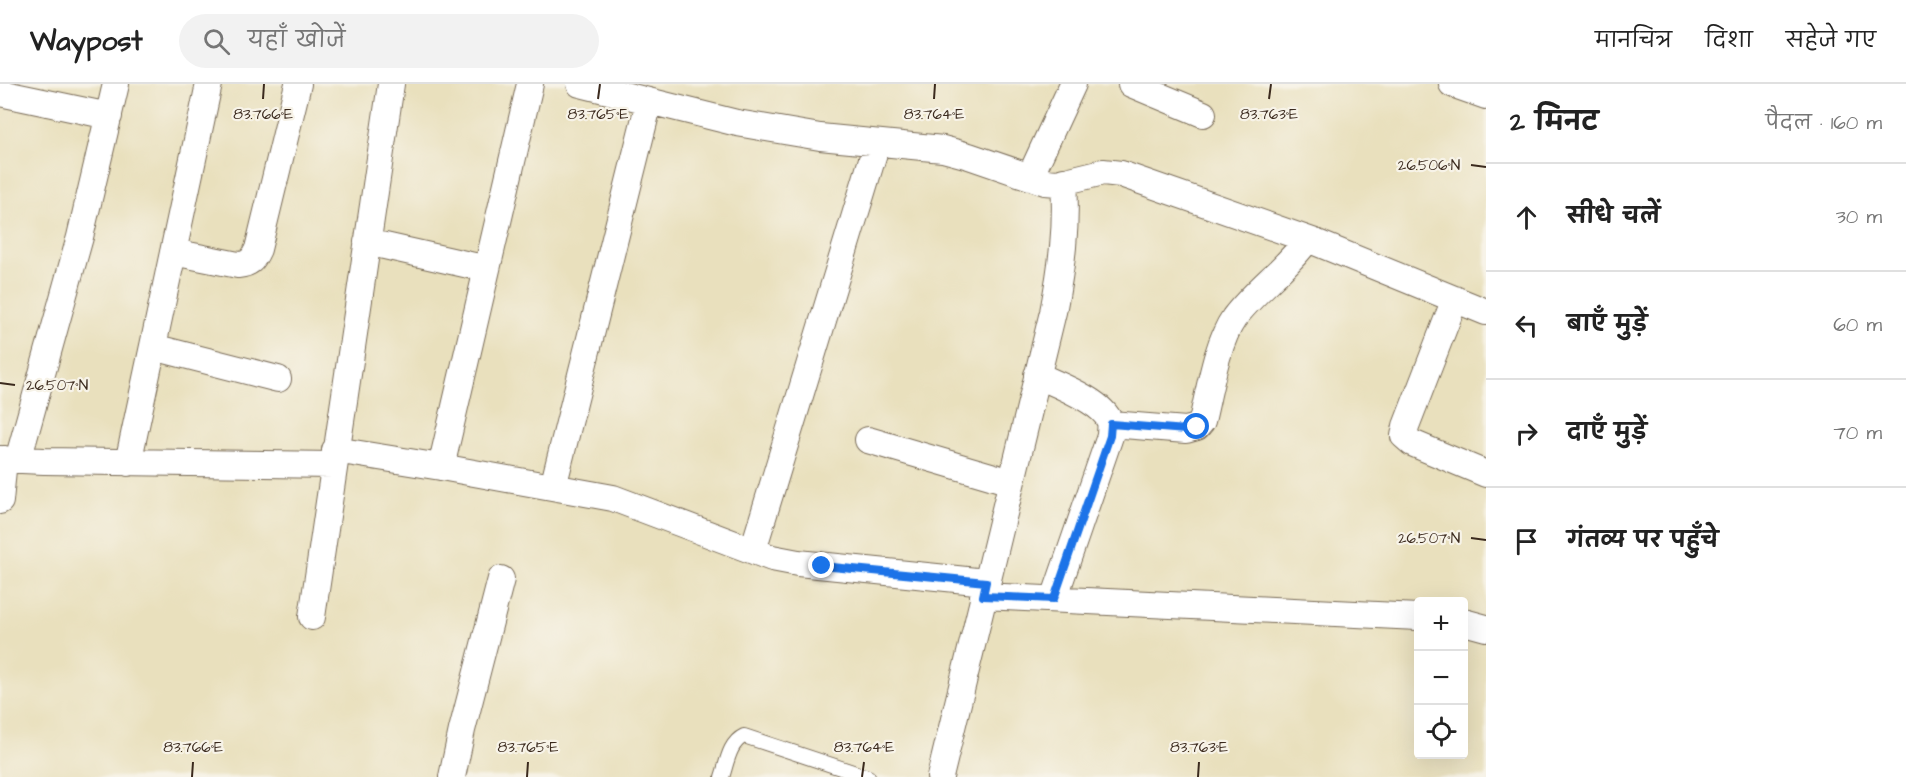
<!DOCTYPE html>
<html lang="hi">
<meta charset="utf-8">
<style>
:root{--surface:#fff;--page:#f2f2f2;--text:#222;--muted:#767676;--line:#e0e0e0}
body{margin:0;font-family:"Architects Daughter","Playpen Sans Deva",sans-serif;background:var(--page);color:var(--text)}
.controls{position:absolute;right:18px;bottom:18px;display:grid;overflow:hidden;border-radius:6px;box-shadow:0 6px 24px #0002}
.controls button{width:54px;height:54px;display:grid;place-items:center;padding:0;border:0;border-bottom:2px solid var(--line);background:var(--surface);color:var(--text);font:30px sans-serif}
.stop{position:absolute;width:18px;height:18px;margin:-14px;border:4px solid #1a73e8;border-radius:50%;background:#fff}
.stop.end{background:#1a73e8;border-color:#fff;box-shadow:0 2px 6px #0008}
.list{margin:0;padding:0;list-style:none}
h2{display:flex;justify-content:space-between;align-items:center;height:78px;margin:0;padding:0 24px;font-size:26px}
h2 small{font-size:20px;font-weight:400;color:var(--muted)}
.list li{display:grid;grid-template-columns:39px 1fr auto;gap:18px;align-items:center;box-sizing:border-box;height:108px;padding:0 24px;border-top:2px solid var(--line)}
.list b{display:block;font-size:22px;white-space:nowrap}
.list em{font-size:20px;font-style:normal;color:var(--muted)}
.icon{flex:none;width:33px;height:33px;fill:none;stroke:currentColor;stroke-width:2;stroke-linecap:round;stroke-linejoin:round}
.map{position:relative;flex:none;width:1486px;height:693px;overflow:hidden}
header{display:flex;align-items:center;gap:36px;box-sizing:border-box;height:84px;padding:0 30px;background:var(--surface);border-bottom:2px solid var(--line)}
header strong{font-size:28px}
nav{display:flex;gap:33px;margin-inline-start:auto;font-size:21px}
.search{width:420px;height:54px;background:var(--page);display:flex;align-items:center;gap:15px;box-sizing:border-box;padding:0 21px;border-radius:33px;color:var(--muted);font-size:22px}
main{display:flex}
aside{flex:1;background:var(--surface)}
.map>svg:first-child{display:block}
</style>
<header>
<strong>Waypost</strong>
<div class="search"><svg class="icon" aria-label="search" viewBox="0 0 24 24"><circle cx="10" cy="10" r="6"/><path d="M15 15l6 6"/></svg>यहाँ खोजें</div>
<nav><a>मानचित्र</a><a>दिशा</a><a>सहेजे गए</a></nav>
</header>
<main>
<div class="map">
<svg width="1486" height="693" viewBox="0 0 1486 693">
<rect width="100%" height="100%" fill="#f7f3e8"/>
<filter id="ink" filterUnits="userSpaceOnUse"><feTurbulence type="fractalNoise" baseFrequency=".0167" numOctaves="2"/><feDisplacementMap in="SourceGraphic" scale="12" xChannelSelector="R" yChannelSelector="G"/><feConvolveMatrix kernelMatrix="1 2 1 2 8 2 1 2 1" color-interpolation-filters="sRGB"/></filter>
<filter id="wash" filterUnits="userSpaceOnUse"><feTurbulence type="fractalNoise" baseFrequency=".008" numOctaves="4" result="noise"/><feDisplacementMap in="SourceGraphic" scale="24" xChannelSelector="R" yChannelSelector="G"/><feGaussianBlur stdDeviation="1.35" result="paint"/><feColorMatrix in="noise" values="0 0 0 0 0 0 0 0 0 0 0 0 0 0 0 0 0 1.4 0 .05"/><feComposite in="paint" operator="in"/></filter>
<g filter="url(#wash)">
<rect width="100%" height="100%" fill="#e9e0bd"/>
</g>
<g filter="url(#ink)">
<g fill="none" stroke-linecap="round" stroke-linejoin="round">
<g stroke="#786a56" stroke-width="16">
<path id="lane" d="M722 693C727 679 729 659 744 652L868 693"/>
</g>
<g stroke="#786a56" stroke-width="28">
<path id="street" d="M580 0 737 39 820 53 943 65 969 72 1045 98 1058 99 1103 88 1121 90 1315 158 1486 228
M1131 0 1203 30
M1452 0 1486 12
M0 9 109 32
M1030 93 1073 0
M367 158 487 185
M173 168 238 181C250 180 253 176 258 165L298 0
M1455 215 1406 342 1404 352 1412 359 1486 390
M153 263 278 295
M1037 291C1056 300 1103 317 1110 338 1111 342 1110 348 1110 352L1054 515
M1111 340 1186 346 1197 343 1202 337C1209 308 1217 258 1234 234 1255 206 1286 185 1307 156
M868 356 1011 398
M335 366 441 383 613 414 772 474 798 479 986 498
M0 375 44 377 333 381
M18 376 80 153 116 0
M128 379 209 0
M441 383 530 0
M553 403 649 18
M0 417 4 375
M753 466 877 59
M983 512 1418 533
M312 533 391 0
M1464 538 1486 544
M452 693 462 646 501 495
M940 693 1053 228C1062 182 1067 144 1064 97"/>
</g>
<use href="#lane" stroke="#fff" stroke-width="14"/>
<use href="#street" stroke="#fff" stroke-width="26"/>
</g>
</g>
<g fill="none" stroke-linecap="round" stroke-linejoin="round" filter="url(#ink)">
<path stroke="#1a73e8" stroke-width="8" d="M822 482 986 498 983 512 1054 515 1110 352 1111 340 1186 346 1197 343"/>
</g>
<path fill="none" stroke="#3b2a1e" stroke-width="2" d="M263 15 264 0M598 15 600 0M934 15 935 0M1269 15 1271 0M1471 81 1486 83M0 299 15 301M1471 454 1486 456M192 693 193 678M527 693 528 678M862 693 864 678M1198 693 1199 678"/>
<g font-size="15" text-anchor="middle" fill="#3b2a1e" stroke="#f7f3e8" stroke-width="4.5" stroke-linejoin="round" paint-order="stroke">
<text x="263" y="35">83.766°E</text>
<text x="598" y="35">83.765°E</text>
<text x="934" y="35">83.764°E</text>
<text x="1269" y="35">83.763°E</text>
<text x="1429" y="86">26.506°N</text>
<text x="57" y="306">26.507°N</text>
<text x="1429" y="459">26.507°N</text>
<text x="193" y="668">83.766°E</text>
<text x="528" y="668">83.765°E</text>
<text x="864" y="668">83.764°E</text>
<text x="1199" y="668">83.763°E</text>
</g>
</svg>
<div class="controls">
<button>+</button>
<button>−</button>
<button><svg class="icon" aria-label="locate" viewBox="0 0 24 24"><circle cx="12" cy="12" r="6"/><path d="M12 2v4M12 18v4M2 12h4M18 12h4"/></svg></button>
</div>
<div class="stop" style="left:1197px;top:343px"></div>
<div class="stop end" style="left:822px;top:482px"></div>
</div>
<aside>
<h2>2 मिनट<small>पैदल · 160 m</small></h2>
<ul class="list">
<li><svg class="icon" aria-label="ahead" viewBox="0 0 24 24"><path d="M12 20V5M6 11l6-6 6 6"/></svg><div><b>सीधे चलें</b></div><em>30 m</em></li>
<li><svg class="icon" aria-label="left" viewBox="0 0 24 24"><path d="M17 20v-9H6M10 6l-5 5 5 5"/></svg><div><b>बाएँ मुड़ें</b></div><em>60 m</em></li>
<li><svg class="icon" aria-label="right" viewBox="0 0 24 24"><path d="M7 20v-9h11M14 6l5 5-5 5"/></svg><div><b>दाएँ मुड़ें</b></div><em>70 m</em></li>
<li><svg class="icon" aria-label="arrive" viewBox="0 0 24 24"><path d="M6 21V4h12l-3 4 3 4H6"/></svg><div><b>गंतव्य पर पहुँचे</b></div></li>
</ul>
</aside>
</main>
